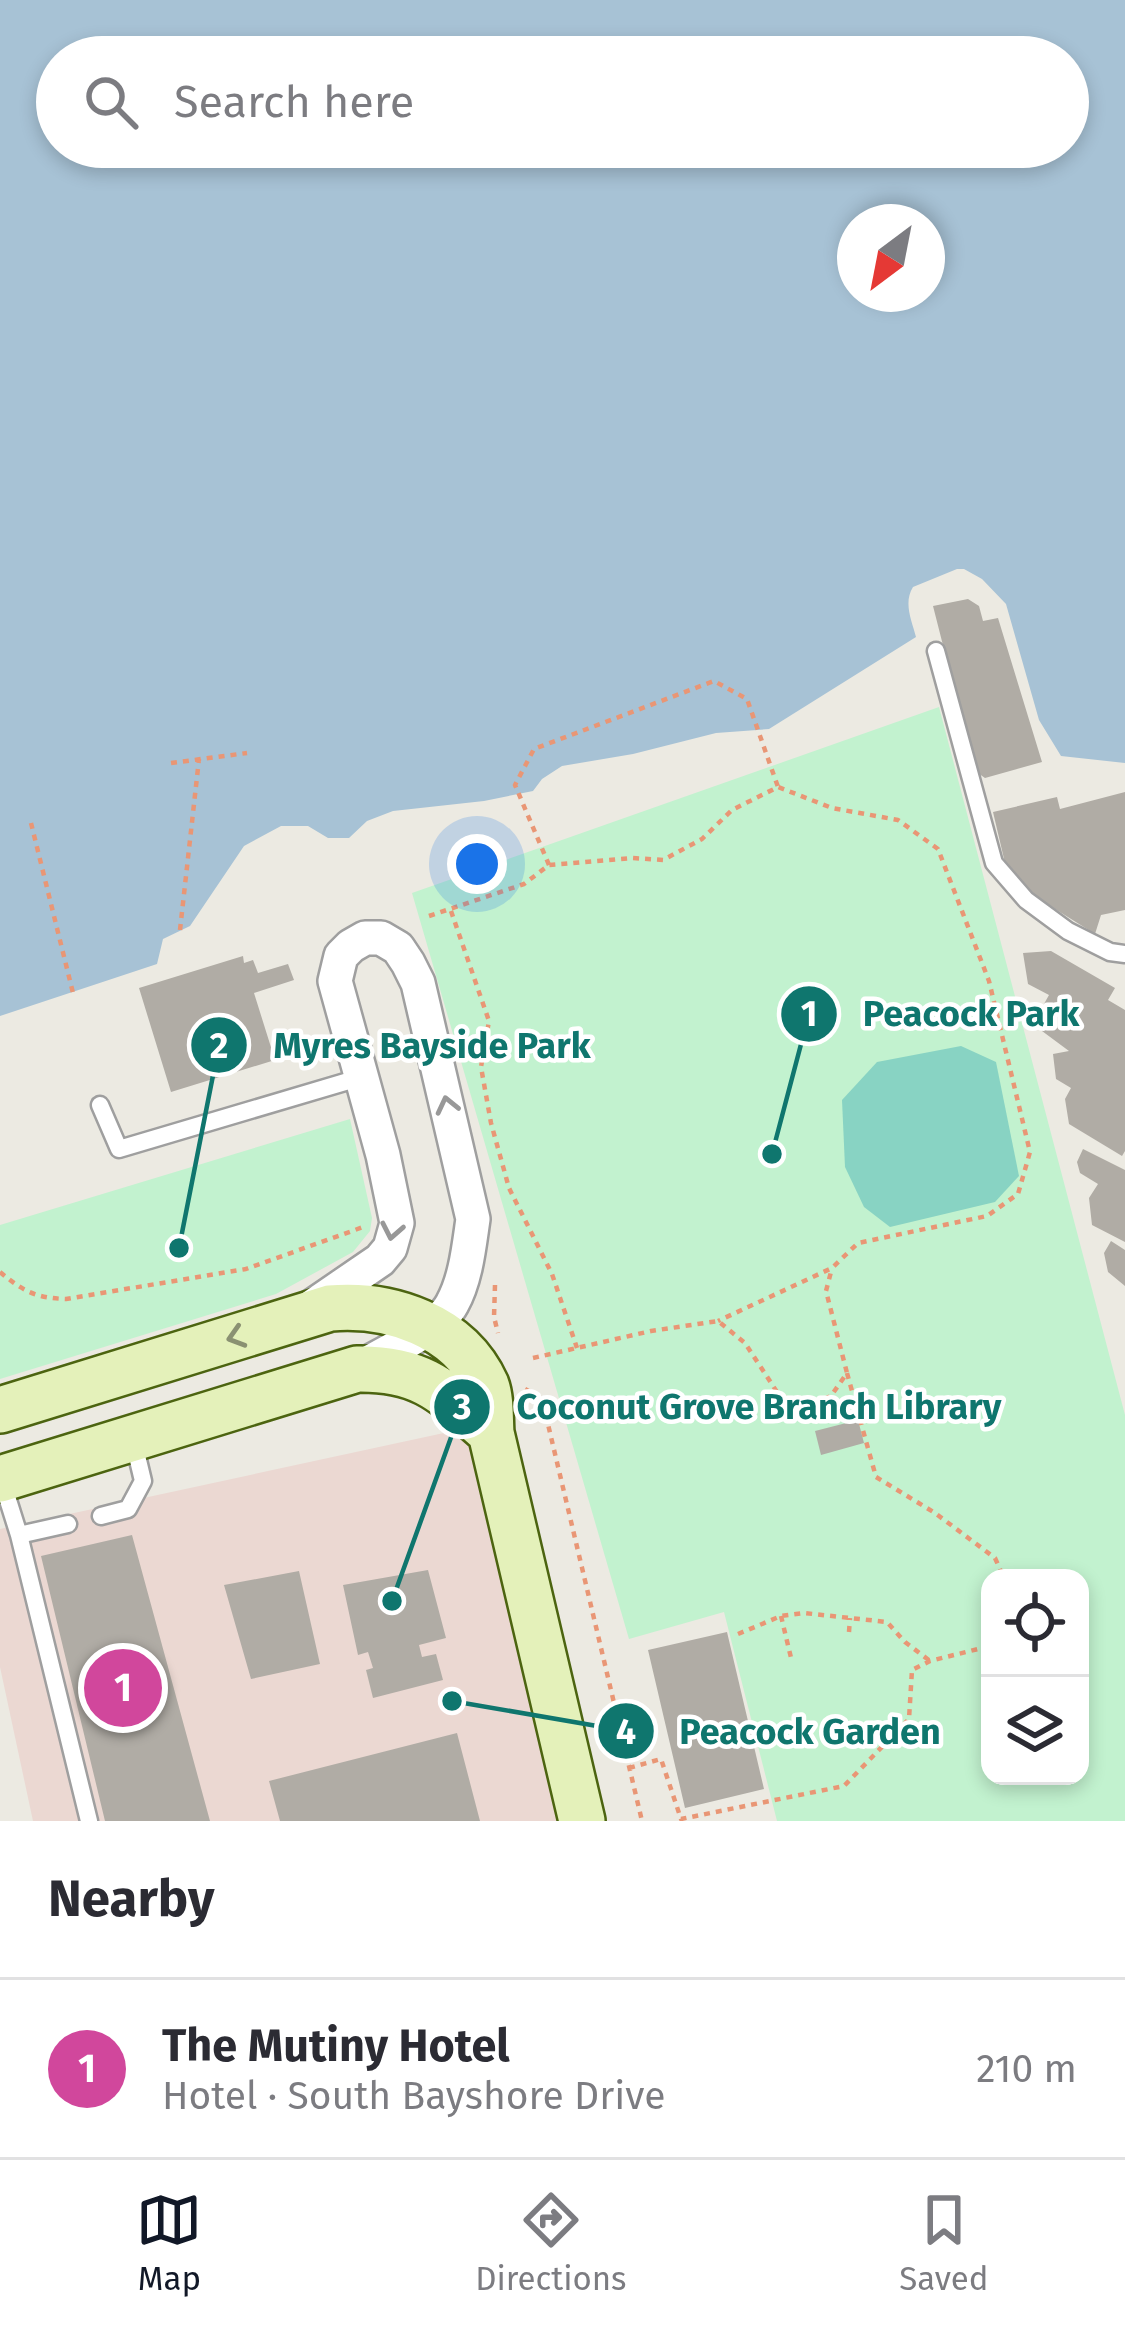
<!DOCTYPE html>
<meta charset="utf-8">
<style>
:root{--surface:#fff;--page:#f2f2f3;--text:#2b2b33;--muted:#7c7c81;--line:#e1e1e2;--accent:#111827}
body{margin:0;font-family:"Fira Sans",sans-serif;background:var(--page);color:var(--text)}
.controls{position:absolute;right:36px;bottom:36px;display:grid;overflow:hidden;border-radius:24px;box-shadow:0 6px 18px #0003}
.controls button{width:108px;height:108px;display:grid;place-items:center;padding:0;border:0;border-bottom:3px solid var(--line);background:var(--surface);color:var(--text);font:60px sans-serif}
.compass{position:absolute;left:837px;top:204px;width:108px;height:108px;border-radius:50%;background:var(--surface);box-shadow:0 6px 18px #0003;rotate:212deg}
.you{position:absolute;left:477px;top:864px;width:42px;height:42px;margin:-30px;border:9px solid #fff;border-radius:50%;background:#1a73e8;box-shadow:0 0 0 18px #1a73e833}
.badge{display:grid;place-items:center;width:78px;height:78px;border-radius:50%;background:var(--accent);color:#fff;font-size:39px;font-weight:700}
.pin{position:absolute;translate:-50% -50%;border:6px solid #fff;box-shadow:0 3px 12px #0006}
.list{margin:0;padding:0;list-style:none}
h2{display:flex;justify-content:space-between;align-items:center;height:156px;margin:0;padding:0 48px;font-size:51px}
h2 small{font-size:39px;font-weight:400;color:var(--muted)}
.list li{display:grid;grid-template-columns:78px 1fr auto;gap:36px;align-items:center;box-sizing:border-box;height:180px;padding:0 48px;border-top:3px solid var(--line)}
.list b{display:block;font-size:45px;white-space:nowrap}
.list p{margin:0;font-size:39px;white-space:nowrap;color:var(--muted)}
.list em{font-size:39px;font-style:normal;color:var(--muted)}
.icon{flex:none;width:66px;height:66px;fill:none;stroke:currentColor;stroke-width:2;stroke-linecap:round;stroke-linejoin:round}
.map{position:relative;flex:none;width:1125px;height:1821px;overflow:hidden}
.search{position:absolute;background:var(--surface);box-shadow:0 6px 18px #0003;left:36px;right:36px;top:36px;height:132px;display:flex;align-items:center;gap:30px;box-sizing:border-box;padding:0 42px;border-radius:66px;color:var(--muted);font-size:45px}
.sheet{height:336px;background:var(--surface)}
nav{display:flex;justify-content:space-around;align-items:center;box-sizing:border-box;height:168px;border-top:3px solid var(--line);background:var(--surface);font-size:33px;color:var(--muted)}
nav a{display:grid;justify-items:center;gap:6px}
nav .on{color:var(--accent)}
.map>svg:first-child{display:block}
</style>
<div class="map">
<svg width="1125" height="1821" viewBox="0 0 1125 1821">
<rect width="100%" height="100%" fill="#eceae2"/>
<path fill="#ebd8d2" d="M504 1420 604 1821H33L0 1667V1529Z"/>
<path fill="#c2f2cf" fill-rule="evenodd" d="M939 707 1125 1415V1821H777L724 1612 629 1639 412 893ZM990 1578H1080V1776H990Z
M350 1119 372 1218 370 1231 353 1252 276 1294 0 1379V1225Z"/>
<path fill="#88d3c3" d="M961 1046 996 1062 1019 1176 995 1202 890 1227 864 1207 845 1167 842 1100 877 1062Z"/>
<path fill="#a7c2d5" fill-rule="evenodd" d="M0 0H1125V763L1061 756 1039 720 1006 604 982 579 964 569H957L913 587C903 603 912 621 916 637L769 729 716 733 633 754 562 766 542 779 533 791 484 801 393 811 367 821 349 838H328L308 826H281L244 846 190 926 163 939 157 964 0 1016ZM57 57H1068V147H57ZM855 222H927V294H855Z"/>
<path fill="#b0aca5" d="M968 599 979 606 983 621 998 618 1042 762 985 778 975 771 933 606Z
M1125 792V910L1101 915 1095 934 1009 880 993 812 1057 797 1060 809Z
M1051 951 1115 988 1108 1000 1125 1010V1151L1122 1156 1069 1124 1065 1099 1071 1088 1056 1079 1053 1054 1069 1051 1042 1031 1040 1011 1049 995 1028 984 1023 953Z
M243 956 244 963 253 960 258 973 288 964 294 980 254 993 275 1060 171 1092 139 988Z
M1083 1149 1125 1170V1242L1092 1225 1089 1198 1098 1184 1080 1173 1077 1162Z
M1111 1241 1125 1250V1286L1108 1272 1104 1253Z
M858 1420 864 1443 821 1455 815 1431Z
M132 1535 210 1821H105L41 1556Z
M428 1570 446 1638 419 1645 422 1657 436 1654 443 1680 373 1698 366 1670 373 1668 368 1652 358 1655 343 1585Z
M299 1571 320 1664 251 1679 224 1585Z
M727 1632 764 1789 685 1808 648 1650Z
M457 1733 480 1821H280L269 1781Z"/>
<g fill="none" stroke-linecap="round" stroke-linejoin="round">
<g stroke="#9f9f9f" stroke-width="21">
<path id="service" d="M936 651 994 863 1026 900 1068 931 1110 952 1125 954
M100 1105 119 1149 362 1077
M2 1481 19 1535 68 1524
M101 1516 128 1509 143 1481 133 1439
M19 1535 89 1821"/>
</g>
<g stroke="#9f9f9f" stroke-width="38">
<path id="minor" d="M307 1310 380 1260 390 1248 397 1223 383 1155 335 981 341 956 351 946 365 938H381L398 948 408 963 418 983 473 1219C469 1246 466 1279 452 1304 439 1329 383 1354 357 1369"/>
</g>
<g stroke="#4c6410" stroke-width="50">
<path id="secondary" d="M0 1410 330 1308C389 1303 459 1325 486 1385 491 1398 490 1418 491 1433L582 1821
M0 1479 357 1369C423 1368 444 1392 491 1433"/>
</g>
<path stroke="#e99675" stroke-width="4.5" stroke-dasharray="6 6" stroke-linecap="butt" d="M171 763 247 753
M31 823 73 993
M549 865 515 785 534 749 714 681 747 699 778 787
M451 911 489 1021 481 1067 491 1123 509 1188 552 1274 577 1348
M429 916 524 884 549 865 632 858 663 860 702 839 732 810 778 787 832 808 898 820 938 849 989 981 1030 1152 1018 1194 987 1216 858 1243 832 1268 718 1321
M180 930 199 759
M0 1272C23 1291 35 1298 66 1299L246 1269 366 1226
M495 1285 494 1317 498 1333
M533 1358 651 1331 718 1321 745 1343 777 1392 802 1408 831 1396 847 1373 826 1291 832 1268
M847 1373 876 1477 935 1513 995 1558 1004 1578
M525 1389 542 1399 642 1821
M781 1616 792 1662
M849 1632 850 1618
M738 1634 781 1616 804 1613 887 1622 905 1642 930 1661
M629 1768 661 1759 681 1819 844 1786 909 1719 912 1670 930 1661 990 1646"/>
<use href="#service" stroke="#fff" stroke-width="16"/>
<use href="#minor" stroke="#fff" stroke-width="33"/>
<use href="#secondary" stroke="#e4f1ba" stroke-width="45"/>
</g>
<defs><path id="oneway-chevron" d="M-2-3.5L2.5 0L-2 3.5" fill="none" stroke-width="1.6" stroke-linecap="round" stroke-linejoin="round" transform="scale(3)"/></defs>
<g stroke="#989898">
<use href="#oneway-chevron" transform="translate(447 1105) rotate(-103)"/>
<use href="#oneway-chevron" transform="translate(392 1231) rotate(101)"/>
</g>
<use stroke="#8a9172" href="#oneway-chevron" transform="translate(236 1337) rotate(163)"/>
<path fill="none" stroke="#0f766e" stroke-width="4.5" d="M772 1154L809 1014M179 1248L219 1045M392 1601L462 1407M452 1701L626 1731"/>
<g fill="#0f766e" stroke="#fff" stroke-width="4.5">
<circle cx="772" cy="1154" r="12"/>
<circle cx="179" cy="1248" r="12"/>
<circle cx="392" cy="1601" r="12"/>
<circle cx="452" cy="1701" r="12"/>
<circle cx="809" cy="1014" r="30"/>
<circle cx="219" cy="1045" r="30"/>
<circle cx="462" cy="1407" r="30"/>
<circle cx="626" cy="1731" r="30"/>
</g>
<g font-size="36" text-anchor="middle" font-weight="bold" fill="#fff">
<text x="809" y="1026">1</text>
<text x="219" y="1058">2</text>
<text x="462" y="1419">3</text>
<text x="626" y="1744">4</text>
</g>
<g font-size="36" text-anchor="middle" font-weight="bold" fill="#0f766e" stroke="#fff" stroke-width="9" stroke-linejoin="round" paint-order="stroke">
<text x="971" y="1026">Peacock Park</text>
<text x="432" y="1058">Myres Bayside Park</text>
<text x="759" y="1419">Coconut Grove Branch Library</text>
<text x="810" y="1744">Peacock Garden</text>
</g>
</svg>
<div class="controls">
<button><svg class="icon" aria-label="locate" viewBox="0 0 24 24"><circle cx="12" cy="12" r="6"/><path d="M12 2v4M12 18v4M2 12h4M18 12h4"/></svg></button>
<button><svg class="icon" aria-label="layers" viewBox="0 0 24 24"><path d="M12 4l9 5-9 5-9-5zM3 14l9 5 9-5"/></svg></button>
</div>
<svg class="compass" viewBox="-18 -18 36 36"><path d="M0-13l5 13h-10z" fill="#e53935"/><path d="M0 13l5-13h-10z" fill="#7c7c81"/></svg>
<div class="you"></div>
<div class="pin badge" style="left:123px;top:1688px;background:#d1479c">1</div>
<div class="search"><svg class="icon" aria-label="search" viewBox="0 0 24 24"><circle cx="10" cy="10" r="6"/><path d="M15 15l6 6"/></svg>Search here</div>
</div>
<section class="sheet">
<h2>Nearby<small></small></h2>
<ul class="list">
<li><span class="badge" style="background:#d1479c">1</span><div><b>The Mutiny Hotel</b><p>Hotel · South Bayshore Drive</p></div><em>210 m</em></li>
</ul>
</section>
<nav>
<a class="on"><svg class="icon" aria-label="map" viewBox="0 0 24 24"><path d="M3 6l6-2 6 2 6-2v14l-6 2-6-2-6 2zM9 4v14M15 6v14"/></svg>Map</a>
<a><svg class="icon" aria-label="directions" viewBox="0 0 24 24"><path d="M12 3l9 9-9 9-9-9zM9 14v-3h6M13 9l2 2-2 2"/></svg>Directions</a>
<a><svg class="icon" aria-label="saved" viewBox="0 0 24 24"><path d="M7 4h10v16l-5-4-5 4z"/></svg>Saved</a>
</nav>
